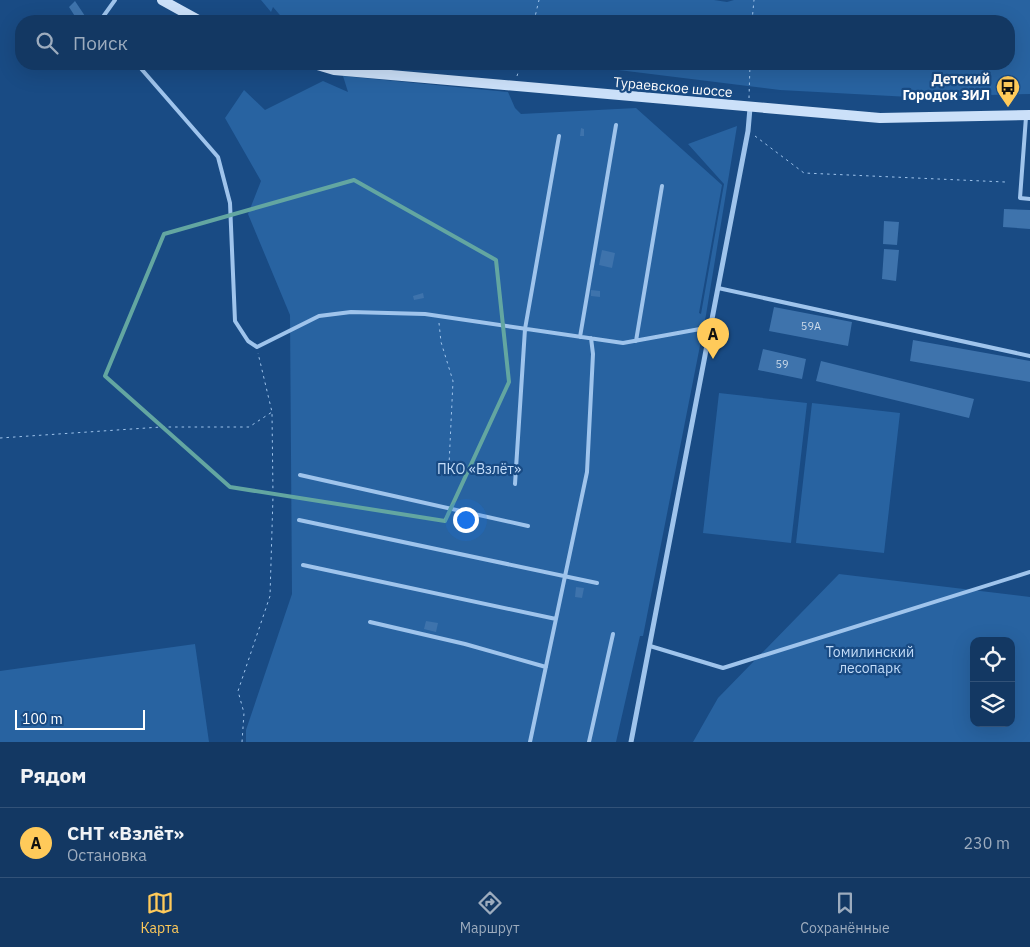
<!DOCTYPE html>
<html lang="ru">
<meta charset="utf-8">
<style>
:root{--surface:#133863;--page:#20436c;--text:#f1f3f6;--muted:#9dacbe;--line:#325278;--accent:#ffca5a}
body{margin:0;font-family:"IBM Plex Sans",sans-serif;background:var(--page);color:var(--text)}
.controls{position:absolute;right:15px;bottom:15px;display:grid;overflow:hidden;border-radius:10px;box-shadow:0 5px 20px #0002}
.controls button{width:45px;height:45px;display:grid;place-items:center;padding:0;border:0;border-bottom:1px solid var(--line);background:var(--surface);color:var(--text);font:25px sans-serif}
.scale{position:absolute;left:15px;bottom:12px;width:130px;box-sizing:border-box;padding-left:5px;border:2px solid #fff;border-top:0;font-size:14px;line-height:18px;white-space:nowrap;color:#fff;-webkit-text-stroke:4px #194b84;paint-order:stroke}
.you{position:absolute;left:465px;top:519px;width:18px;height:18px;margin:-12px;border:4px solid #fff;border-radius:50%;background:#1a73e8;box-shadow:0 0 0 8px #1a73e833}
.badge{display:grid;place-items:center;width:32px;height:32px;border-radius:50%;background:var(--accent);color:#111;font-size:16px;font-weight:700}
.pin{position:absolute;translate:-50% -41px;filter:drop-shadow(0 1px 2px #0008)}
.pin::after{content:'';position:absolute;top:26px;width:18px;height:15px;background:inherit;clip-path:polygon(0 0,100% 0,50% 100%)}
.list{margin:0;padding:0;list-style:none}
h2{display:flex;justify-content:space-between;align-items:center;height:65px;margin:0;padding:0 20px;font-size:21px}
h2 small{font-size:16px;font-weight:400;color:var(--muted)}
.list li{display:grid;grid-template-columns:32px 1fr auto;gap:15px;align-items:center;box-sizing:border-box;height:70px;padding:0 20px;border-top:1px solid var(--line)}
.list b{display:block;font-size:19px;white-space:nowrap}
.list p{margin:0;font-size:16px;white-space:nowrap;color:var(--muted)}
.list em{font-size:16px;font-style:normal;color:var(--muted)}
.icon{flex:none;width:28px;height:28px;fill:none;stroke:currentColor;stroke-width:2;stroke-linecap:round;stroke-linejoin:round}
.map{position:relative;flex:none;width:1030px;height:742px;overflow:hidden}
.search{position:absolute;background:var(--surface);box-shadow:0 5px 20px #0002;left:15px;right:15px;top:15px;height:55px;display:flex;align-items:center;gap:12px;box-sizing:border-box;padding:0 18px;border-radius:20px;color:var(--muted);font-size:19px}
.sheet{height:135px;background:var(--surface)}
nav{display:flex;justify-content:space-around;align-items:center;box-sizing:border-box;height:70px;border-top:1px solid var(--line);background:var(--surface);font-size:14px;color:var(--muted)}
nav a{display:grid;justify-items:center;gap:2px}
nav .on{color:var(--accent)}
.map>svg:first-child{display:block}
</style>
<div class="map">
<svg width="1030" height="742" viewBox="0 0 1030 742">
<rect width="100%" height="100%" fill="#194b84"/>
<path fill="#2863a1" fill-rule="evenodd" d="M261 0H714L727 2 734 0H1030V94L910 97 780 90 570 64H1009V21H285L273 7 271 12Z
M343 76 508 92 515 108 521 114 636 108 722 185 699 313 701 314 724 184 688 144 737 126 706 315 643 636H640L616 742H246V730L292 594 290 315 248 214 261 181 225 118 244 90 265 110 323 81 348 92Z
M719 393 807 403 791 543 703 533Z
M812 403 900 413 884 553 796 543Z
M839 574 1030 597V742H693L718 698ZM974 641H1011V723H974Z
M195 644 209 742H0V671Z"/>
<path fill="#3e73ac" d="M75 1 87 19 83 21H78L69 7Z
M581 128 584 129V136H580Z
M1004 209 1030 210V229L1003 227Z
M884 221 899 222 897 245 883 244Z
M884 249 899 250 896 281 882 279Z
M602 250 615 253 612 268 599 265Z
M591 290 600 291V297L591 296Z
M423 293 424 298 414 300 413 296Z
M774 307 852 322 848 346 769 331Z
M913 340 1030 361V382L910 361Z
M763 349 806 359 802 379 758 370Z
M821 361 974 399 969 418 816 381Z
M576 587 584 588 582 598 575 597Z
M426 621 438 623 436 632 424 629Z"/>
<g fill="none" stroke-linecap="round" stroke-linejoin="round">
<path stroke="#9fc4ec" stroke-width="1" stroke-dasharray="2.5 4" stroke-linecap="butt" d="M534 21 539 0
M752 21 754 0
M517 76 521 64
M749 98 750 64
M755 136 804 173 1005 182
M439 323 441 342 453 381 449 465
M0 438 161 427H249L272 412
M242 742 244 713 238 691 270 596 273 496 272 412 258 353"/>
<path stroke="#9fc4ec" stroke-width="4" d="M100 21 115 0
M137 64 218 157 230 203 235 321 248 341 257 347 319 316 351 312 425 314 623 343 711 327
M1026 117 1020 198 1030 199
M718 288 1030 356
M580 337 616 125
M636 341 662 186
M300 475 528 526
M515 484 525 329 559 136
M299 520 597 583
M303 565 556 619
M370 622 465 644 546 667
M650 646 723 668 1030 572
M530 742 587 472 593 354 591 338
M589 742 613 634"/>
<path stroke="#9fc4ec" stroke-width="5" d="M631 742 748 131 750 108"/>
<path stroke="#cbe0f9" stroke-width="10" d="M162 0 200 21
M314 64 334 70 880 118 1030 115"/>
</g>
<path fill="none" stroke="#63a6a1" stroke-width="4" stroke-linejoin="round" d="M354 180 496 260 509 382 445 521 230 487 105 376 164 234Z"/>
<defs>
<g id="bus-pin" transform="scale(1.25)"><path d="M0 17L-7.5 6A9.5 9.5 0 1 1 7.5 6Z" fill="#ffca5a" stroke="#194b84"/><path d="M-5-6H5V4H4V6H2V4H-2V6H-4V4H-5ZM-3.5-4V0h7V-4ZM-3.5 1.2v1.5H-2V1.2ZM2 1.2v1.5H3.5V1.2Z" fill="#111"/></g>
</defs>
<g fill-rule="evenodd">
<use href="#bus-pin" x="1008" y="87"/>
</g>
<g text-anchor="middle" stroke-width="4.5" stroke-linejoin="round" paint-order="stroke">
<g font-size="11" fill="#cfdcea">
<text x="811" y="330">59А</text>
<text x="782" y="368">59</text>
</g>
<g font-size="14" font-weight="bold" fill="#fff" stroke="#194b84" text-anchor="end">
<text x="990" y="84">Детский<tspan x="990" dy="16">Городок ЗИЛ</tspan></text>
</g>
<g font-size="14" fill="#fff" stroke="#194b84">
<text transform="translate(673 87) rotate(5)" y="5">Тураевское шоссе</text>
</g>
<g font-size="14" fill="#c4ddf9" stroke="#194b84">
<text x="479" y="474">ПКО «Взлёт»</text>
<text x="870" y="657">Томилинский<tspan x="870" dy="16">лесопарк</tspan></text>
</g>
</g>
</svg>
<div class="controls">
<button><svg class="icon" aria-label="locate" viewBox="0 0 24 24"><circle cx="12" cy="12" r="6"/><path d="M12 2v4M12 18v4M2 12h4M18 12h4"/></svg></button>
<button><svg class="icon" aria-label="layers" viewBox="0 0 24 24"><path d="M12 4l9 5-9 5-9-5zM3 14l9 5 9-5"/></svg></button>
</div>
<div class="scale">100 m</div>
<div class="you"></div>
<div class="pin badge" style="left:713px;top:359px">A</div>
<div class="search"><svg class="icon" aria-label="search" viewBox="0 0 24 24"><circle cx="10" cy="10" r="6"/><path d="M15 15l6 6"/></svg>Поиск</div>
</div>
<section class="sheet">
<h2>Рядом<small></small></h2>
<ul class="list">
<li><span class="badge">A</span><div><b>СНТ «Взлёт»</b><p>Остановка</p></div><em>230 m</em></li>
</ul>
</section>
<nav>
<a class="on"><svg class="icon" aria-label="map" viewBox="0 0 24 24"><path d="M3 6l6-2 6 2 6-2v14l-6 2-6-2-6 2zM9 4v14M15 6v14"/></svg>Карта</a>
<a><svg class="icon" aria-label="directions" viewBox="0 0 24 24"><path d="M12 3l9 9-9 9-9-9zM9 14v-3h6M13 9l2 2-2 2"/></svg>Маршрут</a>
<a><svg class="icon" aria-label="saved" viewBox="0 0 24 24"><path d="M7 4h10v16l-5-4-5 4z"/></svg>Сохранённые</a>
</nav>
